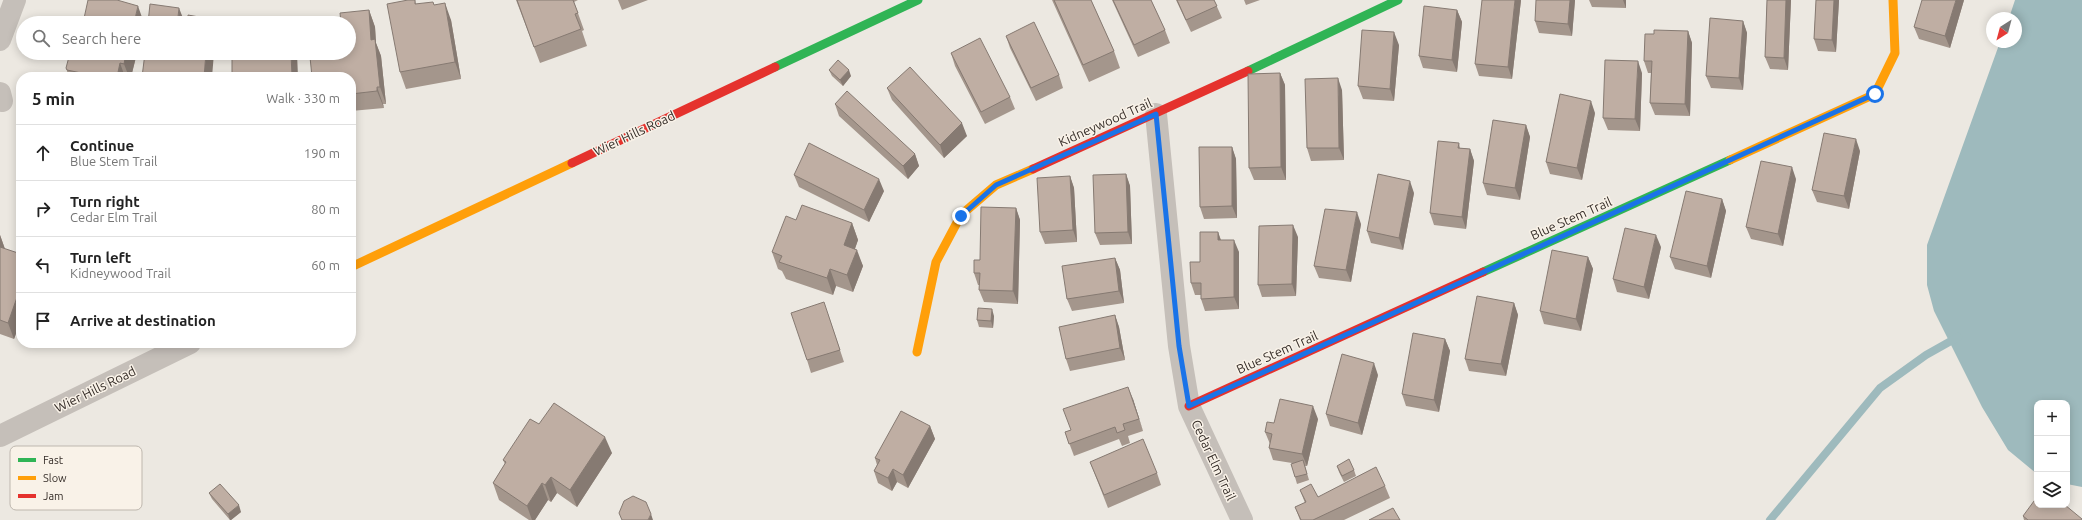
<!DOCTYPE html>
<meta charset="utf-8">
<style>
:root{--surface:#fff;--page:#f6f6f6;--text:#222;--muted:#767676;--line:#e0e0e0}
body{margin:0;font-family:Ubuntu,sans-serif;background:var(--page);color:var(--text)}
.controls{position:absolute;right:12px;bottom:12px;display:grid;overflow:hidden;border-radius:8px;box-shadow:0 2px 10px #0003}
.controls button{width:36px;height:36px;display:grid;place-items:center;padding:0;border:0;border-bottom:1px solid var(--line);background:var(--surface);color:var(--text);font:20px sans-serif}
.compass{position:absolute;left:1986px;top:12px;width:36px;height:36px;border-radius:50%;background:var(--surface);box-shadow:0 2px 10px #0003;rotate:216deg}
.stop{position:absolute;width:12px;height:12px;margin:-9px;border:3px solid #1a73e8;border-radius:50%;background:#fff}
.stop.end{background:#1a73e8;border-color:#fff;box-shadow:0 1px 4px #0008}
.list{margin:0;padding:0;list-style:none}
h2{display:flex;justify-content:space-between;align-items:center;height:52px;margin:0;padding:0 16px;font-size:17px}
h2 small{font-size:13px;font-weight:400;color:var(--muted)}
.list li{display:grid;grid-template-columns:26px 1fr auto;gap:12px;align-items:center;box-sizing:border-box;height:56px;padding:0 16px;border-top:1px solid var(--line)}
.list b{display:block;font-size:15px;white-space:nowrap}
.list p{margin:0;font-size:13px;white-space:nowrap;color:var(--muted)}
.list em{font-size:13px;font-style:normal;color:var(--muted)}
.icon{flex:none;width:22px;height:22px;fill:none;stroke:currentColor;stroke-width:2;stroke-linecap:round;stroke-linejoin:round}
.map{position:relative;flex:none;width:2082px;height:520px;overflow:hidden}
.search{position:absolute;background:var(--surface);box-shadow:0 2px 10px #0003;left:16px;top:16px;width:340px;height:44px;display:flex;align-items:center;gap:10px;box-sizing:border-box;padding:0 14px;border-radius:22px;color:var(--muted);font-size:15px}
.panel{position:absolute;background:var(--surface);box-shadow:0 2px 10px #0003;left:16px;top:72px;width:340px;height:276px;border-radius:16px}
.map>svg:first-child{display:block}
</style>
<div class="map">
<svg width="2082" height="520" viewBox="0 0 2082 520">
<rect width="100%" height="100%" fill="#ece8e1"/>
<path fill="#9ebabd" d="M2015 0H2082V487L2067 484V403H2037V474L2008 450 1982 407 1934 311 1927 285V245L2000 42H2016V18H2009Z"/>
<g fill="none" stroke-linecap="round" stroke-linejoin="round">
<path stroke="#9ebabd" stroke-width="8" d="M1770 520 1880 388 1926 355 1958 337"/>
<path stroke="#c5bfb9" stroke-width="22" d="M0 40 15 0
M0 93 2 101
M1156 114 1179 346 1189 406 1242 520
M0 436 190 343"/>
<path stroke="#30b455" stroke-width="9" d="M775 67 918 0
M1248 71 1398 0
M1483 272 1730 160"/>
<path stroke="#ff9f0a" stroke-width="9" d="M1730 160 1875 94 1895 53 1893 0
M351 267 572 163
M917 352 936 262 961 215 996 185 1033 169"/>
<path stroke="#e5322d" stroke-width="9" d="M572 163 775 67
M1033 169 1248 71
M1189 406 1483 272"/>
</g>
<path fill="#a4968c" d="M415 0 416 4 434 5 451 20 461 79 406 89 400 72Z
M516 0H578L574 2 584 30 582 31 587 46 540 63Z
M618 0H648L622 10Z
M1052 0H1091L1114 51 1120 68 1089 82Z
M1112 0H1151L1165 30 1170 43 1138 57Z
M1176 0H1214L1222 18 1191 32Z
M1244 0H1260L1246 5Z
M1521 0 1512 79 1479 76 1475 64Z
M1575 0 1572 36 1539 33 1535 21Z
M1589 0H1626V8L1592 7Z
M1767 0H1791L1788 70 1770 69 1765 57Z
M1816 0H1839L1836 52 1818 51 1814 39Z
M1964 0 1950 48 1919 39 1914 27Z
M369 10 375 27 376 43 381 56 386 104H383L384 108 351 111V77L318 56 349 53Z
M1457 10 1462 22 1457 72 1423 68 1419 56Z
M1743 21 1747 33 1743 90 1711 88 1706 76Z
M1688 31 1692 43 1690 116 1655 115 1650 103 1651 73H1648L1644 61 1654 34Z
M1006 36 1059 75 1063 88 1036 101 1010 48Z
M1399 45 1394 101 1363 99 1358 86Z
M137 53 131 77H69L66 68Z
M951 53 1010 97 1015 109 985 124 955 66Z
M829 70 851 76 843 86 832 76Z
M1280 73 1285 85 1286 180H1254L1249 168Z
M1642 73 1640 131 1608 130 1603 118Z
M887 88 967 136 944 158 892 100Z
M1342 90 1344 160 1311 161 1307 148Z
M835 104 915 154 919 166 908 179 839 116Z
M1595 113 1582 180 1550 174 1546 162Z
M1526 125 1530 137 1520 200 1487 195 1483 183Z
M1459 143 1460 148 1470 149 1474 161 1466 229 1434 225 1430 213Z
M1232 147 1236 159 1237 218 1204 219 1200 207Z
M1860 151 1849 209 1817 202 1812 190Z
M1126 174 1130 186 1132 244 1100 245 1095 233Z
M794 175 884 191 869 222 799 187Z
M1070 176 1074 188 1077 242 1045 244 1040 232Z
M1796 179 1783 246 1751 239 1746 227Z
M1414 193 1403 250 1371 243 1367 231Z
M1722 199 1726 211 1711 278 1675 269 1670 257Z
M1016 208 1020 220 1018 304 984 302 979 290 980 285H978L974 273 980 260Z
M796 220 852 223 858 240 855 249 863 266 853 292 836 286 833 295 786 279 782 271 778 269 772 252Z
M1361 224 1351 282 1319 278 1314 266Z
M1218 232 1221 240 1239 252V309L1205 311 1201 299V295H1195L1191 283 1200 262Z
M0 235 5 249 21 254V320L14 339 0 334Z
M1298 237 1296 296 1262 297 1258 285Z
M1661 247 1649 299 1617 292 1613 279Z
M1588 257 1593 269 1581 331 1544 324 1540 311Z
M1115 258 1120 270 1124 303 1072 311 1067 299Z
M1514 303 1518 315 1506 376 1469 371 1465 359Z
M828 314 844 362 811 373 807 360Z
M1115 315 1119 327 1125 360 1070 371 1066 359Z
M994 316 993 328 979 327 977 320Z
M1445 339 1450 351 1439 412 1406 406 1402 394Z
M1378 375 1362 435 1330 426 1326 414Z
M1133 399 1143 431 1128 436 1130 443 1122 446 1119 439 1074 456 1065 432 1071 430Z
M1318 419 1307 466H1305L1309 480 1297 484 1295 477 1292 463 1273 460 1269 448 1270 444 1265 432 1274 423Z
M539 424 612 453 577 507 557 493 551 502 548 500 535 520H529L499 500 493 483 505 464 503 460Z
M930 426 935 439 908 488 897 482 892 491 878 483 874 471 877 465 875 458Z
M1090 462 1157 473 1161 485 1108 508Z
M1337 466 1354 470 1356 476 1344 482 1339 472Z
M1385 486 1390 498 1344 520H1300L1295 507 1305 503 1300 490 1318 497Z
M209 493 241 512 231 520H230L212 499Z
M2023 516 2082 520H2024Z"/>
<path fill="#867a72" d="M1515 0H1521L1512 79 1508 67Z
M1570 0H1575L1572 36 1568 24Z
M1623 0H1626V8Z
M1786 0H1791L1788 70 1784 58Z
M1834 0H1839L1836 52 1832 40Z
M1956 0H1964L1950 48 1945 36Z
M445 3 451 20 461 79 455 62Z
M138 6 144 23H134Z
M179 8 185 23 178 17Z
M369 10 375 27 376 43 381 56 386 104 380 87 371 40Z
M1457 10 1462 22 1457 72 1452 60Z
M1743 21 1747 33 1743 90 1739 78Z
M1688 31 1692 43 1690 116 1685 104Z
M1394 32 1399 45 1394 101 1390 89Z
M126 53H137L131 77H129L124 64Z
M206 53H214L212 77H204Z
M291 53H297L298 77H292Z
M1638 61 1642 73 1640 131 1635 119Z
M120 63 125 77H117Z
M849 70 851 76 843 86 840 80Z
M1280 73 1285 85 1286 180 1281 167Z
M1338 78 1342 90 1344 160 1339 148Z
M377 87 383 104 384 108 377 91Z
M1591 101 1595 113 1582 180 1577 168Z
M962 123 967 136 944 158 940 145Z
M1526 125 1530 137 1520 200 1515 188Z
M1856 139 1860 151 1849 209 1844 196Z
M1232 147 1236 159 1237 218 1232 206Z
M1470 149 1474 161 1466 229 1462 217Z
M915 154 919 166 908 179 903 166Z
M1792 167 1796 179 1783 246 1778 234Z
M1126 174 1130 186 1132 244 1128 232Z
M1070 176 1074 188 1077 242 1073 230Z
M879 179 884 191 869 222 864 210Z
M1410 181 1414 193 1403 250 1399 238Z
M1722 199 1726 211 1711 278 1707 266Z
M1016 208 1020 220 1018 304 1013 291Z
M1357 212 1361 224 1351 282 1346 270Z
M852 223 858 240 850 262 844 245Z
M1293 225 1298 237 1296 296 1292 284Z
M1218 232 1222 244 1218 240Z
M0 235 6 252 0 255Z
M1656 235 1661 247 1649 299 1644 287Z
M1234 240 1239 252V309L1234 297Z
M857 250 863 266 853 292 847 275Z
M1588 257 1593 269 1581 331 1576 319Z
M1115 258 1120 270 1124 303 1119 291Z
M830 269 836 286 833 295 827 278Z
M21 286V320L14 339 8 323Z
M1514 303 1518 315 1506 376 1501 364Z
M992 309 994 316 993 328 991 321Z
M1115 315 1119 327 1125 360 1120 348Z
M1445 339 1450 351 1439 412 1434 400Z
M1374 363 1378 375 1362 435 1358 423Z
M1128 387 1133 399 1143 431 1139 419Z
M1313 406 1318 419 1307 466 1302 454Z
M930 426 935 439 908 488 903 475Z
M605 437 612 453 577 507 570 490Z
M893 469 897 482 892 491 888 478Z
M551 477 557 493 551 502 545 485Z
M542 483 548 500 535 520H532L527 506Z
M239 505 241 512 231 520H230L228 514Z
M651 514 653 520H648Z"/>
<path fill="#bfaea3" stroke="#867a72" d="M88 0H117L138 6 134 23H83Z
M408 0H415V4L433 2 434 5 445 3 455 62 400 72 387 4Z
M517 0H573L578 13 575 14 581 29 534 47Z
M1054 0H1091L1114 51 1083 65Z
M1113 0H1151L1165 30 1134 45Z
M1177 0H1214L1217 6 1186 20Z
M1482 0H1515L1508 67 1475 64Z
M1536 0H1570L1568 24 1535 21Z
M1767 0H1786L1784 58 1765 57Z
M1816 0H1834L1832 40 1814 39Z
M1922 0H1956L1945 36 1914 27Z
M150 4 179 8 178 17 188 18V15L199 17V20L210 21V23H148Z
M1424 6 1457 10 1452 60 1419 56Z
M369 10 371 40 375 39 380 87H377V91L351 94V77H312L310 57 318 56 317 53H349V23H341L340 13Z
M260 17V23H232V18Z
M1710 18 1743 21 1739 78 1706 76Z
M1034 22 1059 75 1031 88 1006 36Z
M1362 30 1394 32 1390 89 1358 86Z
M1654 30 1688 31 1685 104 1650 103 1652 61H1644L1645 34H1654Z
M980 38 1010 97 981 112 951 53Z
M70 53H126L124 64 120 63 117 77H100L67 70 66 68Z
M145 53H206L204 77H142Z
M232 53H291L292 77H232Z
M838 60 849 70 840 80 829 70Z
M1605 60 1638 61 1635 119 1603 118Z
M910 67 962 123 940 145 887 88Z
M1280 73 1281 167 1249 168 1248 74Z
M1338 78 1339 148H1307L1305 79Z
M847 91 915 154 903 166 835 104Z
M1560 94 1591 101 1577 168 1546 162Z
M1493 120 1526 125 1515 188 1483 183Z
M1824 133 1856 139 1844 196 1812 190Z
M1438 141 1459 143 1458 148 1470 149 1462 217 1430 213Z
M809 143 879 179 864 210 794 175Z
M1199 147H1232V206L1200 207Z
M1761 161 1792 167 1778 234 1746 227Z
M1126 174 1128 232 1095 233 1093 175Z
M1378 174 1410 181 1399 238 1367 231Z
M1070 176 1073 230 1040 232 1037 178Z
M1686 191 1722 199 1707 266 1670 257Z
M802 205 852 223 844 245 857 250 847 275 830 269 827 278 779 262 782 256 772 252 786 216 796 220Z
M981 207 1016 208 1013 291 979 290 980 273H974V260H980Z
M1325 209 1357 212 1346 270 1314 266Z
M1293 225 1292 284 1258 285 1259 226Z
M1625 228 1656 235 1644 287 1613 279Z
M1200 232H1218V240H1234V297L1201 299V283H1191L1190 262H1200Z
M0 247 21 254V286L8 323 0 320Z
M1552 250 1588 257 1576 319 1540 311Z
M1115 258 1119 291 1067 299 1062 266Z
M1477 296 1514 303 1501 364 1465 359Z
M824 302 840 350 807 360 791 313Z
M978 308 992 309 991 321 977 320Z
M1115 315 1120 348 1066 359 1059 327Z
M1413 333 1445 339 1434 400 1402 394Z
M1342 354 1374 363 1358 423 1326 414Z
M1128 387 1139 419 1123 424 1125 430 1117 433 1115 427 1069 444 1065 432 1071 430 1063 409Z
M1280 399 1313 406 1302 454 1269 448 1272 434 1265 432 1267 422 1274 423Z
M554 403 605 437 570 490 551 477 545 485 542 483 527 506 493 483 506 462 503 460 530 419 539 424Z
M901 411 930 426 903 475 893 469 888 478 874 471 880 460 875 458Z
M1143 439 1157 473 1104 495 1090 462Z
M1349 459 1354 470 1342 476 1337 466Z
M1303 460 1307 474 1295 477 1291 464Z
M1376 467 1385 486 1313 520H1301L1295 507 1306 502 1300 490 1311 484 1318 497Z
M220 484 239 505 228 514 209 493Z
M633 496 646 502 651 514 648 520H622L619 513 624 501Z
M2037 497V505H2065L2082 519V520H2028L2023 516Z
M1393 508 1400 520H1369Z"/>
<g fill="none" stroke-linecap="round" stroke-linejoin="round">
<path stroke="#1a73e8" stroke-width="5" d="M961 216 996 185 1156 114 1179 346 1189 406 1875 94"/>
</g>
<g text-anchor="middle" stroke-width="3" stroke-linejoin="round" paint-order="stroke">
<g font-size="13" fill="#352d28" stroke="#f9f2e8">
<text transform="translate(1105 122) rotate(-24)" y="5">Kidneywood Trail</text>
<text transform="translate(634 133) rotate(-25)" y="5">Wier Hills Road</text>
<text transform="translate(1571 218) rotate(-24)" y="5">Blue Stem Trail</text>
<text transform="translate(1277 352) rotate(-24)" y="5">Blue Stem Trail</text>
<text transform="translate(95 389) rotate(-26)" y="5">Wier Hills Road</text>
<text transform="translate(1214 460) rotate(65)" y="5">Cedar Elm Trail</text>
</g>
</g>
<rect x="10" y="446" width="132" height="64" rx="6" fill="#f9f2e8" stroke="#beb7ae" stroke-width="1"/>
<rect x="18" y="458" width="18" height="4" fill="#30b455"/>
<rect x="18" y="476" width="18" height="4" fill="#ff9f0a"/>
<rect x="18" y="494" width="18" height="4" fill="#e5322d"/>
<g font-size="11" fill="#352d28">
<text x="43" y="464">Fast</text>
<text x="43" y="482">Slow</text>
<text x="43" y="500">Jam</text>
</g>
</svg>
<div class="controls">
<button>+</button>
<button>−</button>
<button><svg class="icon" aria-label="layers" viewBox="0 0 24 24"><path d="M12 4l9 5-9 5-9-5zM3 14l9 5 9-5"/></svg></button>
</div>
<svg class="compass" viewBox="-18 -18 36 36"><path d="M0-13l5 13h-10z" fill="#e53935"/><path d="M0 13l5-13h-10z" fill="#767676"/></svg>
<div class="stop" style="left:1875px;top:94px"></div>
<div class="stop end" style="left:961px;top:216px"></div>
<div class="search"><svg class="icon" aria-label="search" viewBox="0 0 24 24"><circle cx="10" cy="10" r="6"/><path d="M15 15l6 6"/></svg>Search here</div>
<section class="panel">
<h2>5 min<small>Walk · 330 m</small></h2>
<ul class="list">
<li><svg class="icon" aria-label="ahead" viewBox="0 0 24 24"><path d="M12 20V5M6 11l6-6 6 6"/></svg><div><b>Continue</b><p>Blue Stem Trail</p></div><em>190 m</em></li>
<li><svg class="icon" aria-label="right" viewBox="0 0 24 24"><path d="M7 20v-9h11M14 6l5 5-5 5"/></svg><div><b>Turn right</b><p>Cedar Elm Trail</p></div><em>80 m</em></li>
<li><svg class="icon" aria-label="left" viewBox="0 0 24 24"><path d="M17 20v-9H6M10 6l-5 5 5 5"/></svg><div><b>Turn left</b><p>Kidneywood Trail</p></div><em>60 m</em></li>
<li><svg class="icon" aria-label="arrive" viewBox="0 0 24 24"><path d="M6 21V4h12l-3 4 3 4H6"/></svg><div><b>Arrive at destination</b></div></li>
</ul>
</section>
</div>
